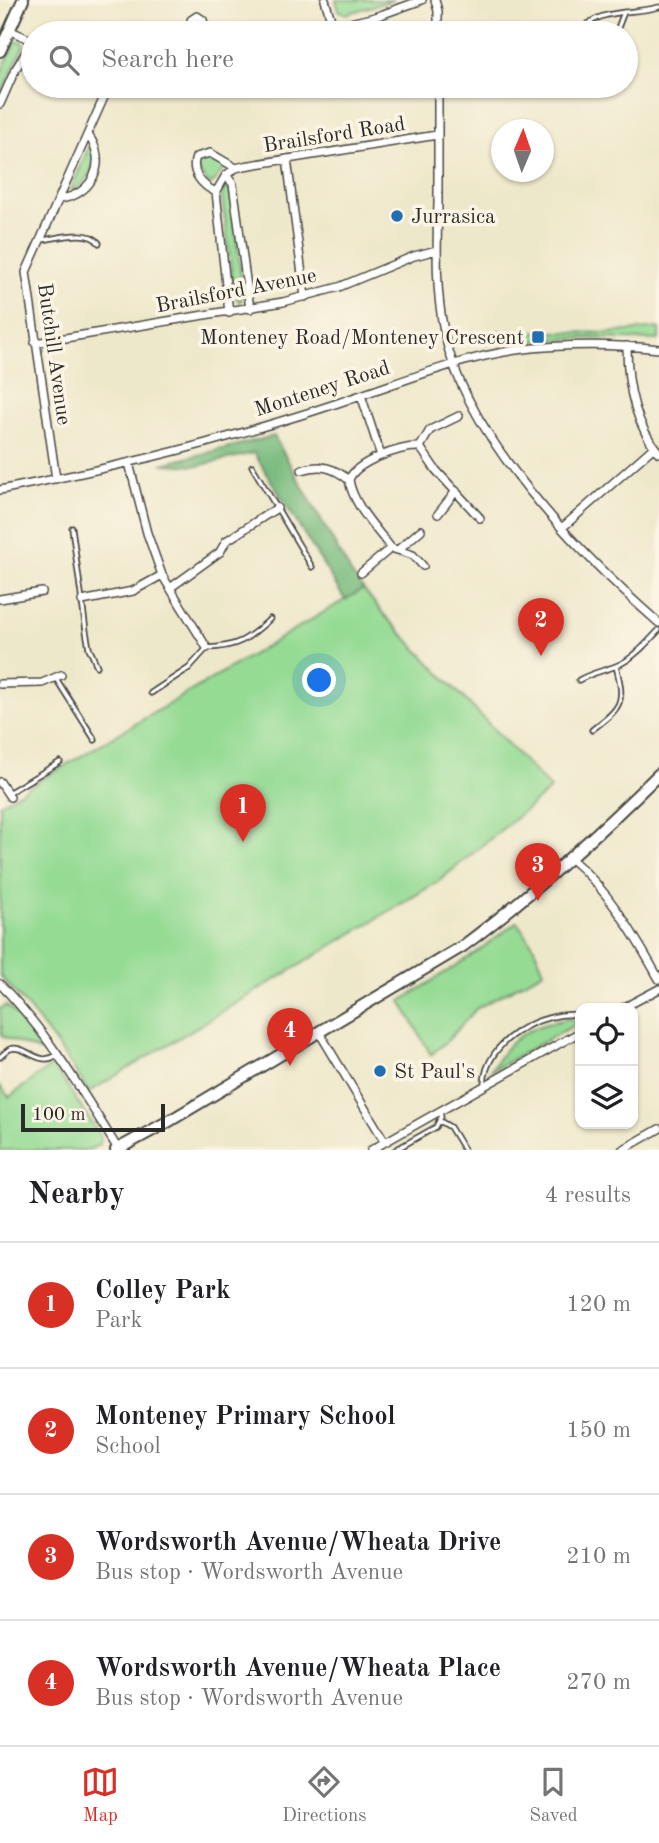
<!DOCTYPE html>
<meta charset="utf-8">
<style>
:root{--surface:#fff;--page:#f2f2f2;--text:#202124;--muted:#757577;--line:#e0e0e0;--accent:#d93025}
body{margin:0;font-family:"Old Standard TT",serif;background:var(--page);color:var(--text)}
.controls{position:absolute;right:21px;bottom:21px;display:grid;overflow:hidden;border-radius:14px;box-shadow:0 2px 5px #0004}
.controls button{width:63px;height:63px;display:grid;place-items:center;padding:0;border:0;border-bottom:2px solid var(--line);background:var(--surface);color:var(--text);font:35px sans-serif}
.compass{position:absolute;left:491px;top:119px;width:63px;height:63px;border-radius:50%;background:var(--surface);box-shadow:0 2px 5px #0004;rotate:2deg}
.scale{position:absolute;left:21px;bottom:18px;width:144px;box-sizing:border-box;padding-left:7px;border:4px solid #2b2b2b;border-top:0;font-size:19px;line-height:24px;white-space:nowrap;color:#2b2b2b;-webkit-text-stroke:5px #fcf5e5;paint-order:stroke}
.you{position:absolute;left:320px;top:681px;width:24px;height:24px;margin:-18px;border:5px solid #fff;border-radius:50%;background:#1a73e8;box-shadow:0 0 0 10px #1a73e833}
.badge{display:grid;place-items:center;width:46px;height:46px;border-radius:50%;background:var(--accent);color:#fff;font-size:23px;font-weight:700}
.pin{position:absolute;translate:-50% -58px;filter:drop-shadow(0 2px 4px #0008)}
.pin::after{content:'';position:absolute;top:37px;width:24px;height:21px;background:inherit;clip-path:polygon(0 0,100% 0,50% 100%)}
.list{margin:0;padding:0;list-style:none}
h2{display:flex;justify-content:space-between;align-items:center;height:91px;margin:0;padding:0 28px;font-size:30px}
h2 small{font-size:23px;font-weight:400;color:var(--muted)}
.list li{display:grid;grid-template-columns:46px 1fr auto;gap:21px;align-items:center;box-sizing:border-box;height:126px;padding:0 28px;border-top:2px solid var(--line)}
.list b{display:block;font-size:26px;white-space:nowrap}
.list p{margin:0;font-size:23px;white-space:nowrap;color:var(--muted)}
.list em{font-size:23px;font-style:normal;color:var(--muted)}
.icon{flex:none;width:38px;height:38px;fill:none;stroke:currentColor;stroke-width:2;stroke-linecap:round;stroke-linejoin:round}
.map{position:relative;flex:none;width:659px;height:1150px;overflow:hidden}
.search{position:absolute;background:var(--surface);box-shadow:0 2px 5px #0004;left:21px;right:21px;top:21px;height:77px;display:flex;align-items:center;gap:18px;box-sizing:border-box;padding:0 24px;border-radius:38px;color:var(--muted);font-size:26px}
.sheet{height:595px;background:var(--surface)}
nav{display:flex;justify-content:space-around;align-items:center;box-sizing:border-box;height:98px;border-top:2px solid var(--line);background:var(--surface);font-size:19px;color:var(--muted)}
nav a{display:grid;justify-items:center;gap:4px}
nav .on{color:var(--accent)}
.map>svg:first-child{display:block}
</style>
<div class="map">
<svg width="659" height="1150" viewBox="0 0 659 1150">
<rect width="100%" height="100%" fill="#fcf5e5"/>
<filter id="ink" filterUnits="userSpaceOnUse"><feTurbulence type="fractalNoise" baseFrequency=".0143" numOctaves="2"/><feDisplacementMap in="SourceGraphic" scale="14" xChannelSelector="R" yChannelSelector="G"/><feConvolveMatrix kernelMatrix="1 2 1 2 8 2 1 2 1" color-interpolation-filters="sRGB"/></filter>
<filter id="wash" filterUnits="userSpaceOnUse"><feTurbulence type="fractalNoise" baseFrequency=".00686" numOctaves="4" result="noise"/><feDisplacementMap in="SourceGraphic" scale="28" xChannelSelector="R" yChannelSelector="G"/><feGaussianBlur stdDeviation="1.57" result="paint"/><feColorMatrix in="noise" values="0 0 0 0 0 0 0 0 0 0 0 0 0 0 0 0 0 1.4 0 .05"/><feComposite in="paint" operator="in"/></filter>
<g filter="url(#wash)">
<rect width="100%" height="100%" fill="#eee8cb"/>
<path fill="#95db94" stroke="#608360" stroke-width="2" d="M336 0H394L346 14 339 10Z
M21 41 24 45 0 97V75L15 42Z
M89 146 93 147C94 170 92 174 76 190H71Z
M210 156 225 163V167L212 184H209L197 169 199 160 203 157Z
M225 188 230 191 232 197 243 295 240 302 235 296 222 198V191Z
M659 328V340L581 338 499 343 498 331 609 333Z
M363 589 386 617 551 789 439 881 89 1092C62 1050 34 1012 0 976V804Z
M517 922 533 945 544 971 476 1009 448 1040 431 1055 401 1001 474 954Z
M6 1005 23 1021 47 1054 2 1036 0 1009Z
M568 1019H580V1022L491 1071C510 1036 529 1026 568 1019Z
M53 1065 101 1137 100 1144 89 1150H0V1086L9 1097Z"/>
<path fill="#78bb7e" stroke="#527354" stroke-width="2" d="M274 436 351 573 363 589 345 600 254 453 197 466 162 464Z"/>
</g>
<g filter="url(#ink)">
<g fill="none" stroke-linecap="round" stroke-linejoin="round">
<g stroke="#484743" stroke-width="7">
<path id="lane" d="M578 33C599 7 630 15 659 7
M616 33 624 12
M42 240C58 238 89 228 99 243
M252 466 312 567
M72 528 86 631 89 648 97 666
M55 677 95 740
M579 680C591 673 603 671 616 666 632 660 647 643 659 630
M151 693 189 668 207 648C238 647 248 639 270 619
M592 730C621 707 626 704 616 666
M8 793 60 762
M0 1057C1 1056 9 1049 10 1049 26 1044 38 1068 57 1055
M484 1084C486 1040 540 1011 580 1015
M440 1121 450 1127 464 1150
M395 1150 436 1127 441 1117 440 1113"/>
</g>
<g stroke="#484743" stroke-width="10">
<path id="street" d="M325 0 333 27
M435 0 438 11V33
M9 30 33 41
M192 33 191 20 197 16 203 20 207 33
M308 33 375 17 422 0
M438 86C438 125 438 164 438 203 437 246 435 288 444 331 464 436 580 554 659 623
M0 104 15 70 33 41
M287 159 305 297
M226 175 233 184 250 309
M216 192C202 186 190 172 196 157L210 153 236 168
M59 199C92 196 109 162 88 135
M229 313 216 192 226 175 236 168 244 166 437 135
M35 343 283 302 339 287 414 256 437 250
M627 346C627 384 634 423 659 453
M361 395 381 456
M420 447 430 430 459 416
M129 463 147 533 162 575 207 648
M302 470C321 464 333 467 349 480
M56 479 26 272 109 86
M0 490C76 475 152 459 227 437 273 424 319 410 364 394 414 377 463 358 516 350 563 344 612 344 659 349
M438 514 456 491
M563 527 654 447
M391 548C376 528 353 505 349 480 355 462 401 446 420 447L435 469 480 518
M399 549 421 530
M361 573 391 548 413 555 423 566
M170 588 220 552 226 541 277 508
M0 599 42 592
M82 601 133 591 162 575
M0 684 42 683 61 675
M0 782 10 797
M570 858C608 889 635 936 659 979
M0 984C48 1033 82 1091 118 1149
M623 1008 659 989
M319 1032 385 1142
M371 1150 580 1032
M622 1150 659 1129"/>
</g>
<g stroke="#484743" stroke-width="14">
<path id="secondary" d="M0 51 23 0
M116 1150 171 1120 463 946C533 894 597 835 659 774"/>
</g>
<use href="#lane" stroke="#fff" stroke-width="3.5"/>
<use href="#street" stroke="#fff" stroke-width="7"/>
<use href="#secondary" stroke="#fff" stroke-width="10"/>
</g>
</g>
<g fill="#1f6fb2" stroke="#fcf5e5" stroke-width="2.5">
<circle cx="397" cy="216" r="7"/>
<rect x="531" y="330" width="14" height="14" rx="3.5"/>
<circle cx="380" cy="1071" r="7"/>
</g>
<g text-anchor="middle" stroke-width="7" stroke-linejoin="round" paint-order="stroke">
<g font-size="21" fill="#2b2b2b" stroke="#fcf5e5">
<text transform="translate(334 134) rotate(-9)" y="7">Brailsford Road</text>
<text transform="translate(236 290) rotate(-11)" y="7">Brailsford Avenue</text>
<text transform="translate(55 354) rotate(82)" y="7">Butchill Avenue</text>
<text transform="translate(322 388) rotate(-18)" y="7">Monteney Road</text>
</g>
<g font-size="21" fill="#2b2b2b" stroke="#fcf5e5" text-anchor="start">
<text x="411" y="223">Jurrasica</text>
<text x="524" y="344" text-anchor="end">Monteney Road/Monteney Crescent</text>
<text x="394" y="1078">St Paul's</text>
</g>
</g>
</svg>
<div class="controls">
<button><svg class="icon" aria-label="locate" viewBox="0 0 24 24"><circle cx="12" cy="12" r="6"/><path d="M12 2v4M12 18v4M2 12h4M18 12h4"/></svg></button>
<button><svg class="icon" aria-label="layers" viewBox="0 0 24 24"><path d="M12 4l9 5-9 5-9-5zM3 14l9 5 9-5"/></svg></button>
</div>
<svg class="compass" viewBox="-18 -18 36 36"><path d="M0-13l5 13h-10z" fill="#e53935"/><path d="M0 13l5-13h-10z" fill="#757577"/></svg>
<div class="scale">100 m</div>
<div class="you"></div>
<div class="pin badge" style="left:243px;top:842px">1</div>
<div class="pin badge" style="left:541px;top:656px">2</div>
<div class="pin badge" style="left:538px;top:901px">3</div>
<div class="pin badge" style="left:290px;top:1066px">4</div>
<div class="search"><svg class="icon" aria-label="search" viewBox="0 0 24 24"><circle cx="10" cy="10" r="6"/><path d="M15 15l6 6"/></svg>Search here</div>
</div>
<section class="sheet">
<h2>Nearby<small>4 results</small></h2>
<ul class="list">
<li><span class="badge">1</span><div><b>Colley Park</b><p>Park</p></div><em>120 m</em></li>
<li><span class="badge">2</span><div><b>Monteney Primary School</b><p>School</p></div><em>150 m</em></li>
<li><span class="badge">3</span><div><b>Wordsworth Avenue/Wheata Drive</b><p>Bus stop · Wordsworth Avenue</p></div><em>210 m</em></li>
<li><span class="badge">4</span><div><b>Wordsworth Avenue/Wheata Place</b><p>Bus stop · Wordsworth Avenue</p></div><em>270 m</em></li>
</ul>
</section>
<nav>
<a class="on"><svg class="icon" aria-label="map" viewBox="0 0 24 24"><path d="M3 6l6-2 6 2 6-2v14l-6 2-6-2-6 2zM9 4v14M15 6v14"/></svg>Map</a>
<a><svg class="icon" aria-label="directions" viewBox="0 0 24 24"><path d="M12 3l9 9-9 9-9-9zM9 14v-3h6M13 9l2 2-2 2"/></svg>Directions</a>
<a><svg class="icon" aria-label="saved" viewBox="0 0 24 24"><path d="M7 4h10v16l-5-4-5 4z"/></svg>Saved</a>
</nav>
